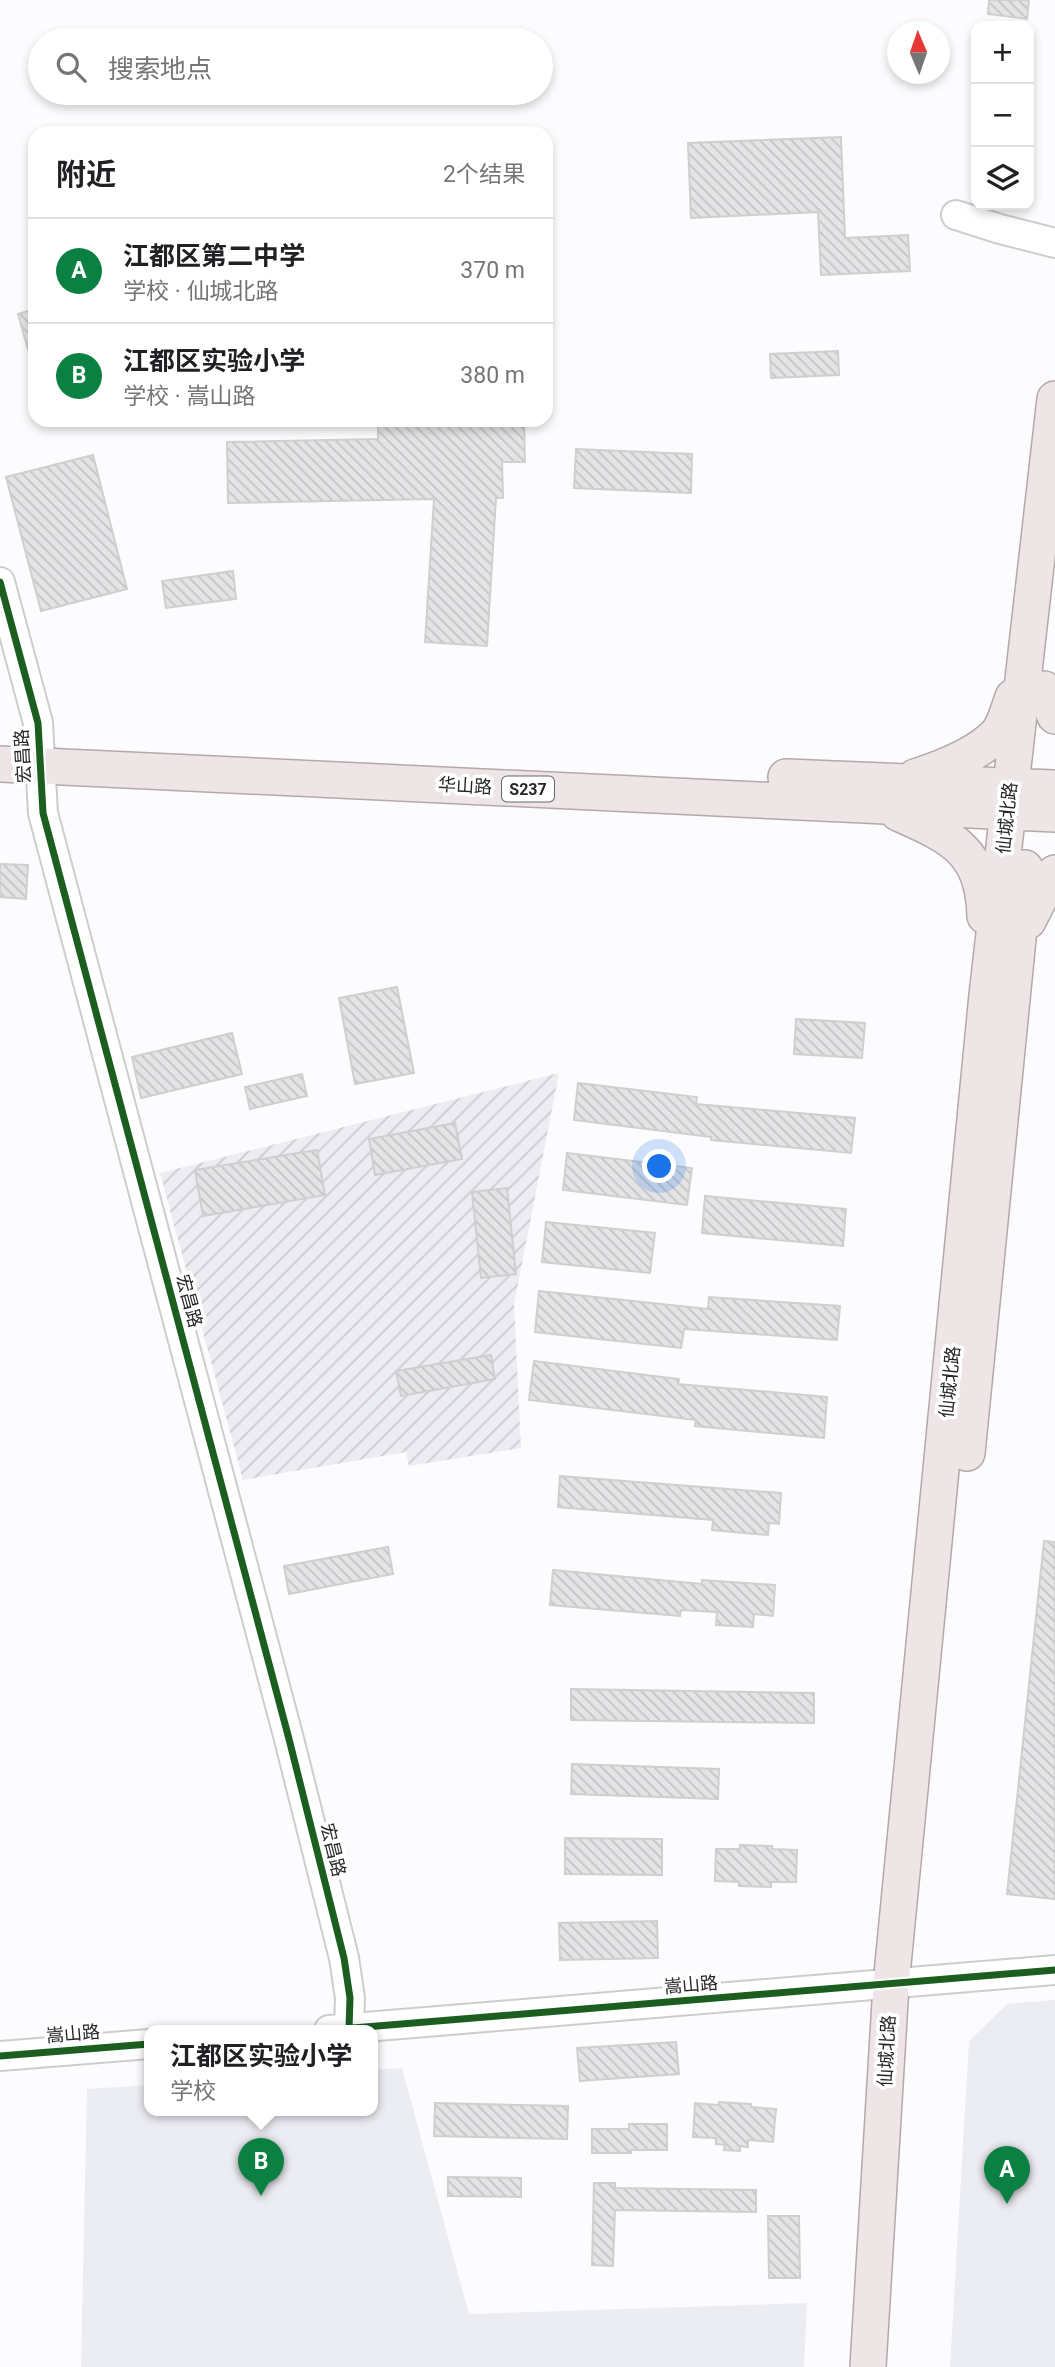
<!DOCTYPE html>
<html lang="zh">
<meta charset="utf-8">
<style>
:root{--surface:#fff;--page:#f2f2f2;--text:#202124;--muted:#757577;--line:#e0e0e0;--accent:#0b8043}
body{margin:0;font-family:Roboto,"Noto Sans SC",sans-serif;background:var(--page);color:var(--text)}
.controls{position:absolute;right:21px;top:21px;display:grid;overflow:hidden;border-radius:14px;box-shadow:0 4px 10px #0003}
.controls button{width:63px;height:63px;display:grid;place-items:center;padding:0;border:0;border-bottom:2px solid var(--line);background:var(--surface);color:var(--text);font:35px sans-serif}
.compass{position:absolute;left:887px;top:21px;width:63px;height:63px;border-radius:50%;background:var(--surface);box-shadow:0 4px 10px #0003;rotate:358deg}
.you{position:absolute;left:660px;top:1167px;width:24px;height:24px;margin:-18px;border:5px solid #fff;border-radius:50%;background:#1a73e8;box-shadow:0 0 0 10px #1a73e833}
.badge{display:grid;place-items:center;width:46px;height:46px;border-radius:50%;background:var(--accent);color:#fff;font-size:23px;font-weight:700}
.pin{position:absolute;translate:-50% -58px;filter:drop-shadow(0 2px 4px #0008)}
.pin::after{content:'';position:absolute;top:37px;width:24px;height:21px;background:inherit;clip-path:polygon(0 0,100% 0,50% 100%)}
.popup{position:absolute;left:144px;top:2025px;width:234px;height:91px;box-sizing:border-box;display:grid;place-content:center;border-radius:14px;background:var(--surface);filter:drop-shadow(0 2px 5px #0005);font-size:23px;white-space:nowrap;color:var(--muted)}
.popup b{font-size:26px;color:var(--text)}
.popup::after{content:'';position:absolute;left:50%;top:100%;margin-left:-14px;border:14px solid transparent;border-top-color:var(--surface)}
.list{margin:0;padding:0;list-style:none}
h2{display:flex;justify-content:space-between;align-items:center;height:91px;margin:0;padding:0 28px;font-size:30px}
h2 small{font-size:23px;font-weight:400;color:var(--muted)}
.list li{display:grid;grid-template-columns:46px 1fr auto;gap:21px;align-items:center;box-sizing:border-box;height:105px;padding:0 28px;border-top:2px solid var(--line)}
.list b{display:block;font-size:26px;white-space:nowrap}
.list p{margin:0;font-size:23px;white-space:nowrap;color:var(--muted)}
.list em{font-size:23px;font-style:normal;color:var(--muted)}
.icon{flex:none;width:38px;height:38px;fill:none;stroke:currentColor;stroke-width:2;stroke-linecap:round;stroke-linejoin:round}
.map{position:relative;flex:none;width:1055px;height:2367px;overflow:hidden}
.search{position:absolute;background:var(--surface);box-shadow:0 4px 10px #0003;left:28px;top:28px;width:525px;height:77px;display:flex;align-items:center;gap:18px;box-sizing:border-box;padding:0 24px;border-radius:38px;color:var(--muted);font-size:26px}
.panel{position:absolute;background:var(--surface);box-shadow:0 4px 10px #0003;left:28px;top:126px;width:525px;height:301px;border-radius:21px}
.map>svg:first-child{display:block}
</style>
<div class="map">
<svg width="1055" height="2367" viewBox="0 0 1055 2367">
<defs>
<pattern id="industrial-furrows" width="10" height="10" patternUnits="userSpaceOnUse" patternTransform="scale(1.75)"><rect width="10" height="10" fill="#ececf3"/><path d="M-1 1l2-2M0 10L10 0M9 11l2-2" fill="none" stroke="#cacad0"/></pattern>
<pattern id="building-back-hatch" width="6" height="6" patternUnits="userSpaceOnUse" patternTransform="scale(1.75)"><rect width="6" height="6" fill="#e4e4e6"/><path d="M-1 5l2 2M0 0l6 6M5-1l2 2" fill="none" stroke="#c3c3c5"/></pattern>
</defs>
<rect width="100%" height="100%" fill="#fcfcfe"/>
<path fill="#ececf3" d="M1055 2000V2367H950L969 2041 1007 2004Z
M402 2068 469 2314 807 2303 804 2367H81L87 2089 149 2085V2110H373V2070Z"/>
<path fill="url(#industrial-furrows)" d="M559 1073 514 1305 521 1448 409 1466 406 1452 243 1480 160 1173Z"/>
<path fill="url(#building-back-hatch)" stroke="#cfcfd0" stroke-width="2" d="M989 0H1029L1027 19 988 14Z
M841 137 845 238 908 235 910 271 821 275 818 212 691 218 688 143Z
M35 309V359L31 360 18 314Z
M838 351 839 375 771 378 770 354Z
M524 420 525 462H502L503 498H496L487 646 425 642 434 499 228 503 227 442 378 439V421Z
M576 449 692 454 691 493 574 488Z
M93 455 127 589 41 611 6 477Z
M233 571 236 599 166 608 162 581Z
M0 864 28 865 26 899 0 897Z
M397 987 414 1073 355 1084 339 998Z
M796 1019 865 1023 862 1058 794 1054Z
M232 1033 242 1074 141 1098 132 1057Z
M302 1074 307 1096 250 1109 245 1087Z
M578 1083 697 1097 696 1104 855 1118 851 1153 711 1140V1137L574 1120Z
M455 1123 462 1159 375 1175 369 1139Z
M317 1150 325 1195 203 1216 195 1170Z
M567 1153 692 1168 687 1205 563 1190Z
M507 1188 516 1274 481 1278 472 1192Z
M705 1196 846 1209 843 1246 702 1233Z
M546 1222 655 1233 650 1273 542 1262Z
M539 1291 708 1309 709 1297 840 1306 837 1340 684 1329 681 1348 535 1332Z
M491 1355 495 1379 401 1396 396 1371Z
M534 1361 679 1379 678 1384 827 1397 824 1438 695 1426 696 1420 529 1400Z
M560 1476 781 1493 779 1524 769 1523 768 1535 712 1530 713 1520 558 1507Z
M1044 1541 1055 1542V1899L1007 1894Z
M388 1547 393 1574 289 1594 284 1566Z
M553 1570 702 1584V1580L775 1585 773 1616 754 1614 753 1627 716 1625 717 1612 681 1610 680 1616 550 1605Z
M571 1689 814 1693V1723L571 1720Z
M572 1764 719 1769 718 1799 571 1794Z
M565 1838 662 1839V1875L565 1874Z
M740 1845 772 1846V1849L797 1850 796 1882H771V1887L739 1886V1882L715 1881 716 1849H740Z
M657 1921 658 1958 560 1960 559 1923Z
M676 2042 679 2074 580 2081 577 2048Z
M719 2102 751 2104V2107L776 2109 773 2142 748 2140V2147L740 2146V2151L724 2150 725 2145 716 2144V2138L693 2137 695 2103 718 2105Z
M435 2103 568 2106 567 2139 434 2136Z
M629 2124H667V2150H631V2153H592V2129H629Z
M448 2177 521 2178V2197L448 2196Z
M594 2183H615V2188L756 2190V2212L615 2210 613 2266 592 2265Z
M768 2216H799L800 2278H769Z"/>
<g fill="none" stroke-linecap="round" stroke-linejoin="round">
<g stroke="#cdcdcf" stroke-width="32">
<path id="minor" d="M956 215 1000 229 1055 243
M0 582 38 723 43 813 289 1739 344 1958 350 1998 349 2028
M329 2030 1055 1970
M0 2056 149 2044"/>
</g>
<g stroke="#b6a8a9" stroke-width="38">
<path id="major" d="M1044 689 1055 716
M0 764 1055 814
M786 777 1055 788
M915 777C943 768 978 755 998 733 1005 724 1009 708 1013 697
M898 813C952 837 983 850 985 916
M1028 921 1050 877 1055 873
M967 1453 1025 868
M868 2367 891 1985 987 995 1055 399"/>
</g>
<use href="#minor" stroke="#fff" stroke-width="28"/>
<use href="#major" stroke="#eee5e6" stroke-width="35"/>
<g stroke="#fff" stroke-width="11">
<path id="cycleway" d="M0 582 38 723 43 813 289 1739 344 1958 350 1998 349 2028
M329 2030 1055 1970
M0 2056 149 2044"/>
</g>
<use href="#cycleway" stroke="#1b5e20" stroke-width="7"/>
</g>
<g text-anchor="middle" stroke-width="7" stroke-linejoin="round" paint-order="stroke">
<rect fill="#fff" stroke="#666768" stroke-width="2" x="502" y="776.5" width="52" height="25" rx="5"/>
<g font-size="16" font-weight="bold" fill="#252627">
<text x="528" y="795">S237</text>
</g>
<g font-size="18" fill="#252627" stroke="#fff">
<text transform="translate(23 756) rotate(-93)" y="6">宏昌路</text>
<text transform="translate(465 786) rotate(3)" y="6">华山路</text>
<text transform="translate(1007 818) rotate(-84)" y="6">仙城北路</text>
<text transform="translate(189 1301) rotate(75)" y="6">宏昌路</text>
<text transform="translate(950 1382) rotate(-84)" y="6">仙城北路</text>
<text transform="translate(333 1850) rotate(76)" y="6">宏昌路</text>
<text transform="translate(691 1985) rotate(-5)" y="6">嵩山路</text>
<text transform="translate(73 2034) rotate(-5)" y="6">嵩山路</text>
<text transform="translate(887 2051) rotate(-87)" y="6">仙城北路</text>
</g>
</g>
</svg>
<div class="controls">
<button>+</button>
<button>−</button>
<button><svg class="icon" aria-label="layers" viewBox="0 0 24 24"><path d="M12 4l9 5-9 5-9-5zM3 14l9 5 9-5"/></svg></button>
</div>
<svg class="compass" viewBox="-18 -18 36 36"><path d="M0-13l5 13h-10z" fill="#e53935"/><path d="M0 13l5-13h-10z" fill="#757577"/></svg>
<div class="you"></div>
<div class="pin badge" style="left:1007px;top:2204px">A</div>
<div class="pin badge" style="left:261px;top:2196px">B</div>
<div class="popup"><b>江都区实验小学</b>学校</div>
<div class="search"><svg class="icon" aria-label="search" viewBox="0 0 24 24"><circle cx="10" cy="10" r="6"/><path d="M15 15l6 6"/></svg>搜索地点</div>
<section class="panel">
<h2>附近<small>2个结果</small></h2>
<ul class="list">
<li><span class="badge">A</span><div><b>江都区第二中学</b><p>学校 · 仙城北路</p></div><em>370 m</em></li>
<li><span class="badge">B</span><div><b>江都区实验小学</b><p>学校 · 嵩山路</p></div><em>380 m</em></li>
</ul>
</section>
</div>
